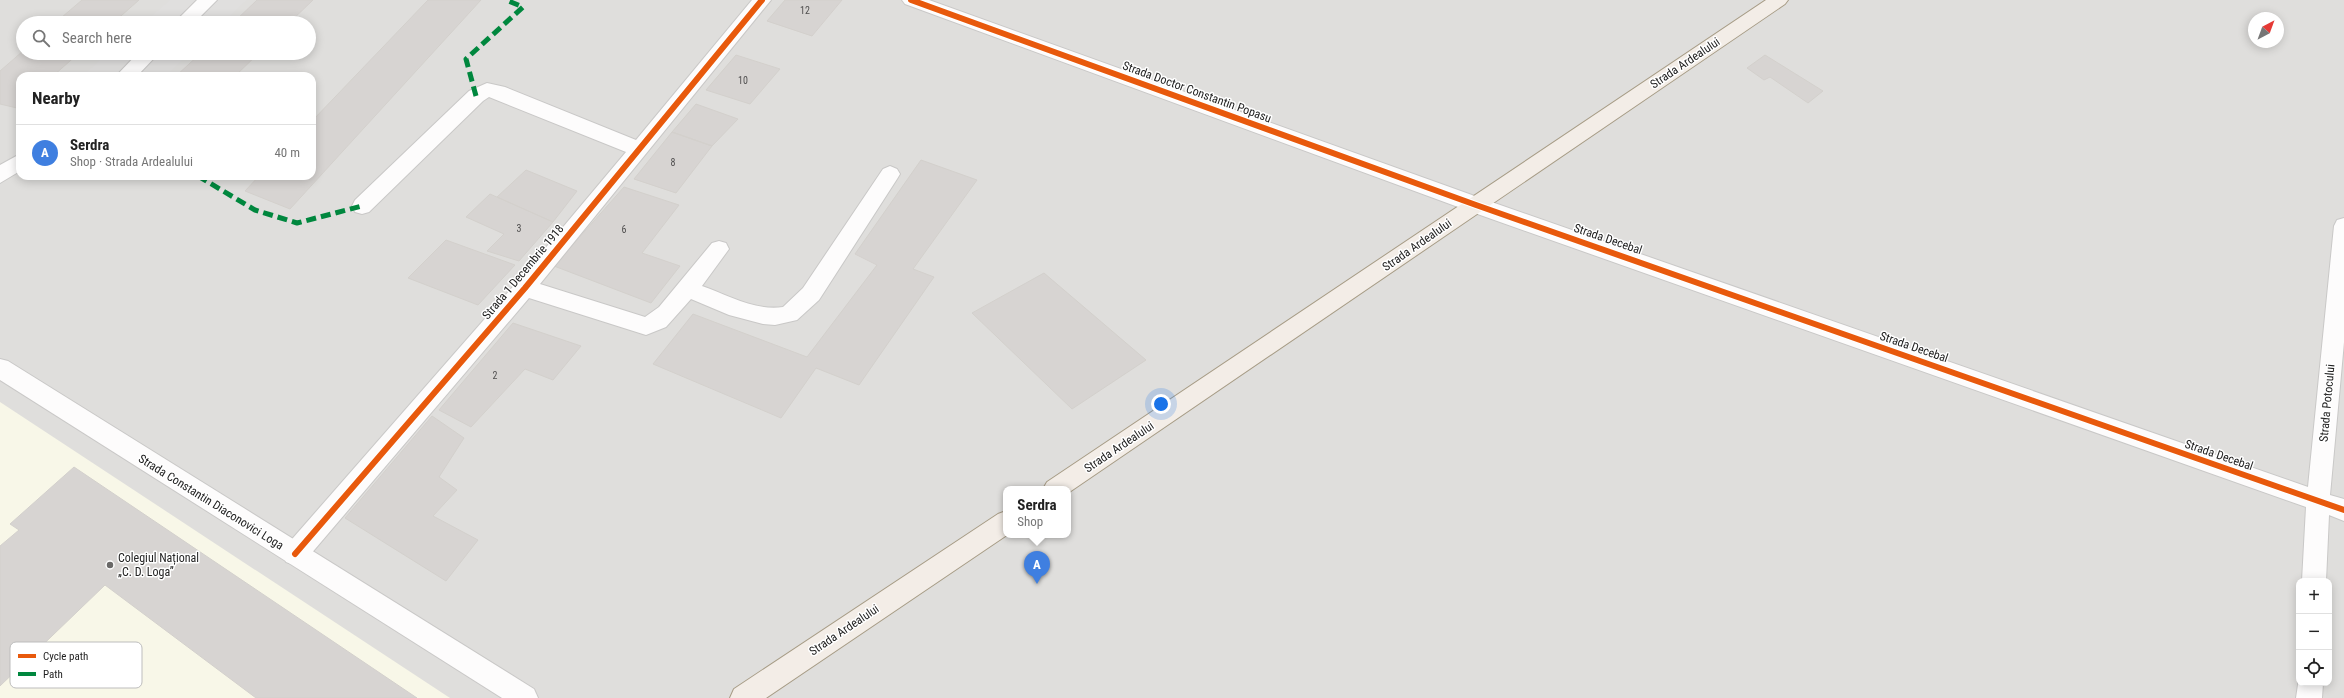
<!DOCTYPE html>
<meta charset="utf-8">
<style>
:root{--surface:#fff;--page:#f2f2f2;--text:#222;--muted:#767676;--line:#e0e0e0;--accent:#0b8043}
body{margin:0;font-family:"Roboto Condensed",sans-serif;background:var(--page);color:var(--text)}
.controls{position:absolute;right:12px;bottom:12px;display:grid;overflow:hidden;border-radius:8px;box-shadow:0 2px 10px #0003}
.controls button{width:36px;height:36px;display:grid;place-items:center;padding:0;border:0;border-bottom:1px solid var(--line);background:var(--surface);color:var(--text);font:20px sans-serif}
.compass{position:absolute;left:2248px;top:12px;width:36px;height:36px;border-radius:50%;background:var(--surface);box-shadow:0 2px 10px #0003;rotate:41deg}
.you{position:absolute;left:1161px;top:404px;width:14px;height:14px;margin:-10px;border:3px solid #fff;border-radius:50%;background:#1a73e8;box-shadow:0 0 0 6px #1a73e833}
.badge{display:grid;place-items:center;width:26px;height:26px;border-radius:50%;background:var(--accent);color:#fff;font-size:13px;font-weight:700}
.pin{position:absolute;translate:-50% -33px;filter:drop-shadow(0 1px 2px #0008)}
.pin::after{content:'';position:absolute;top:21px;width:14px;height:12px;background:inherit;clip-path:polygon(0 0,100% 0,50% 100%)}
.popup{position:absolute;left:1003px;top:486px;width:68px;height:52px;box-sizing:border-box;display:grid;place-content:center;border-radius:8px;background:var(--surface);filter:drop-shadow(0 1px 3px #0005);font-size:13px;white-space:nowrap;color:var(--muted)}
.popup b{font-size:15px;color:var(--text)}
.popup::after{content:'';position:absolute;left:50%;top:100%;margin-left:-8px;border:8px solid transparent;border-top-color:var(--surface)}
.list{margin:0;padding:0;list-style:none}
h2{display:flex;justify-content:space-between;align-items:center;height:52px;margin:0;padding:0 16px;font-size:17px}
h2 small{font-size:13px;font-weight:400;color:var(--muted)}
.list li{display:grid;grid-template-columns:26px 1fr auto;gap:12px;align-items:center;box-sizing:border-box;height:56px;padding:0 16px;border-top:1px solid var(--line)}
.list b{display:block;font-size:15px;white-space:nowrap}
.list p{margin:0;font-size:13px;white-space:nowrap;color:var(--muted)}
.list em{font-size:13px;font-style:normal;color:var(--muted)}
.icon{flex:none;width:22px;height:22px;fill:none;stroke:currentColor;stroke-width:2;stroke-linecap:round;stroke-linejoin:round}
.map{position:relative;flex:none;width:2344px;height:698px;overflow:hidden}
.search{position:absolute;background:var(--surface);box-shadow:0 2px 10px #0003;left:16px;top:16px;width:300px;height:44px;display:flex;align-items:center;gap:10px;box-sizing:border-box;padding:0 14px;border-radius:22px;color:var(--muted);font-size:15px}
.panel{position:absolute;background:var(--surface);box-shadow:0 2px 10px #0003;left:16px;top:72px;width:300px;height:108px;border-radius:12px}
.map>svg:first-child{display:block}
</style>
<div class="map">
<svg width="2344" height="698" viewBox="0 0 2344 698">
<rect width="100%" height="100%" fill="#f0eeeb"/>
<path fill="#dfdedc" fill-rule="evenodd" d="M0 0H2344V698H0ZM2254 18H2278V42H2254ZM23 23H309V53H23ZM20 76H312V176H20ZM1006 489H1068V535H1006ZM2299 581H2329V683H2299Z"/>
<path fill="#f8f7e8" d="M0 402 450 698H0Z"/>
<path fill="#e0dfde" d="M170 0H247L223 23H143Z
M108 53H190L166 76H82Z"/>
<path fill="#d7d4d2" stroke="#d3d0cc" d="M82 0H139L113 23H55Z
M257 0H313L289 23H233Z
M428 0H481L290 209 245 191 259 176H312V121Z
M785 0H842L812 36 767 21Z
M23 51V53H79L53 76H20V105L17 108 0 104V71Z
M201 53H259L235 76H176Z
M736 55 780 69 750 104 706 90Z
M1765 55 1823 91 1808 103 1770 77 1764 80 1747 68Z
M696 104 738 119 712 146 672 132Z
M672 132 712 146 676 193 634 179Z
M921 160 977 180 913 269 934 277 859 385 816 368 781 418 653 364 693 314 807 357 877 265 855 254Z
M526 170 577 191 553 222 497 197Z
M624 187 679 205 642 253 680 266 651 303 554 266Z
M490 194 553 222 519 261 487 251 504 234 466 217Z
M446 240 515 265 478 305 408 278Z
M1044 273 1146 360 1072 409 972 313Z
M513 323 581 346 553 380 525 369 471 427 439 410Z
M432 416 464 438 439 477 457 490 433 516 478 540 446 581 345 518Z
M74 467 417 698H256L105 585 0 686V546L19 530 10 524Z"/>
<g fill="none" stroke-linecap="round" stroke-linejoin="round">
<g stroke="#c9c8c7" stroke-width="2">
<path id="minor" d="M197 0H217L194 23H174Z
M752 0H771L540 284 645 317 659 307 712 243 719 241 726 243 729 249 702 286C728 295 754 311 783 307L803 288 883 169 890 166 897 169 900 174 897 179 819 300 797 320 775 325 763 324 729 315 691 299 666 327 646 335 529 298 304 562 295 565 286 562 283 554 286 546 517 282 626 152 489 97 483 101 369 212 362 214 355 212 352 206 355 200 469 91 487 83 505 87 636 140Z
M902 0H929L1483 199 2308 487 2334 226 2337 220 2344 218V342L2330 495 2344 499V521L2329 515 2326 581H2302L2306 507 1469 211 905 4Z
M138 53H159L137 76H116Z
M20 154V171L0 183V165Z
M2299 678V683H2323L2322 698H2296Z"/>
</g>
<g stroke="#c9c8c7" stroke-width="2">
<path id="tertiary" d="M0 359 8 361 534 689 538 698H502L0 380Z"/>
</g>
<g stroke="#a79c86" stroke-width="2">
<path id="primary" d="M1766 0H1788L1785 4 1068 493V489H1043L1047 482Z
M1006 511 1007 535 766 698H730L734 689 998 514Z"/>
</g>
<use href="#minor" fill="#fdfcfc" fill-rule="evenodd"/>
<use href="#tertiary" fill="#fdfcfc" fill-rule="evenodd"/>
<use href="#primary" fill="#f3ede7" fill-rule="evenodd"/>
<path stroke="#00873e" stroke-width="5" stroke-dasharray="10 5" stroke-linecap="butt" d="M476 96 466 59 523 7 506 0
M198 176 255 210 297 223 362 206"/>
<g stroke="#fff" stroke-width="8">
<path id="cycleway" d="M911 0 1476 205 2344 510
M295 554 525 288 762 0"/>
</g>
<use href="#cycleway" stroke="#e8590c" stroke-width="6"/>
</g>
<circle fill="#6a6968" stroke="#fff" stroke-width="1.5" cx="110" cy="565" r="4"/>
<g text-anchor="middle" stroke-width="3" stroke-linejoin="round" paint-order="stroke">
<g font-size="10" fill="#4f4e4e">
<text x="805" y="14">12</text>
<text x="743" y="84">10</text>
<text x="673" y="166">8</text>
<text x="519" y="232">3</text>
<text x="624" y="233">6</text>
<text x="495" y="379">2</text>
</g>
<g font-size="12" fill="#222" stroke="#fff">
<text transform="translate(1685 63) rotate(-34)" y="4">Strada Ardealului</text>
<text transform="translate(1197 92) rotate(20)" y="4">Strada Doctor Constantin Popasu</text>
<text transform="translate(1608 239) rotate(19)" y="4">Strada Decebal</text>
<text transform="translate(1417 245) rotate(-35)" y="4">Strada Ardealului</text>
<text transform="translate(523 272) rotate(-50)" y="4">Strada 1 Decembrie 1918</text>
<text transform="translate(1914 347) rotate(19)" y="4">Strada Decebal</text>
<text transform="translate(2327 403) rotate(-85)" y="4">Strada Potocului</text>
<text transform="translate(1119 447) rotate(-34)" y="4">Strada Ardealului</text>
<text transform="translate(2219 455) rotate(19)" y="4">Strada Decebal</text>
<text transform="translate(211 502) rotate(32)" y="4">Strada Constantin Diaconovici Loga</text>
<text transform="translate(844 630) rotate(-34)" y="4">Strada Ardealului</text>
</g>
<g font-size="12" fill="#222" stroke="#fff" text-anchor="start">
<text x="118" y="562">Colegiul Național<tspan x="118" dy="14">„C. D. Loga”</tspan></text>
</g>
</g>
<rect x="10" y="642" width="132" height="46" rx="6" fill="#fff" stroke="#bdbdbd" stroke-width="1"/>
<rect x="18" y="654" width="18" height="4" fill="#e8590c"/>
<rect x="18" y="672" width="18" height="4" fill="#00873e"/>
<g font-size="11" fill="#222">
<text x="43" y="660">Cycle path</text>
<text x="43" y="678">Path</text>
</g>
</svg>
<div class="controls">
<button>+</button>
<button>−</button>
<button><svg class="icon" aria-label="locate" viewBox="0 0 24 24"><circle cx="12" cy="12" r="6"/><path d="M12 2v4M12 18v4M2 12h4M18 12h4"/></svg></button>
</div>
<svg class="compass" viewBox="-18 -18 36 36"><path d="M0-13l5 13h-10z" fill="#e53935"/><path d="M0 13l5-13h-10z" fill="#767676"/></svg>
<div class="you"></div>
<div class="pin badge" style="left:1037px;top:584px;background:#3f7fe0">A</div>
<div class="popup"><b>Serdra</b>Shop</div>
<div class="search"><svg class="icon" aria-label="search" viewBox="0 0 24 24"><circle cx="10" cy="10" r="6"/><path d="M15 15l6 6"/></svg>Search here</div>
<section class="panel">
<h2>Nearby<small></small></h2>
<ul class="list">
<li><span class="badge" style="background:#3f7fe0">A</span><div><b>Serdra</b><p>Shop · Strada Ardealului</p></div><em>40 m</em></li>
</ul>
</section>
</div>
